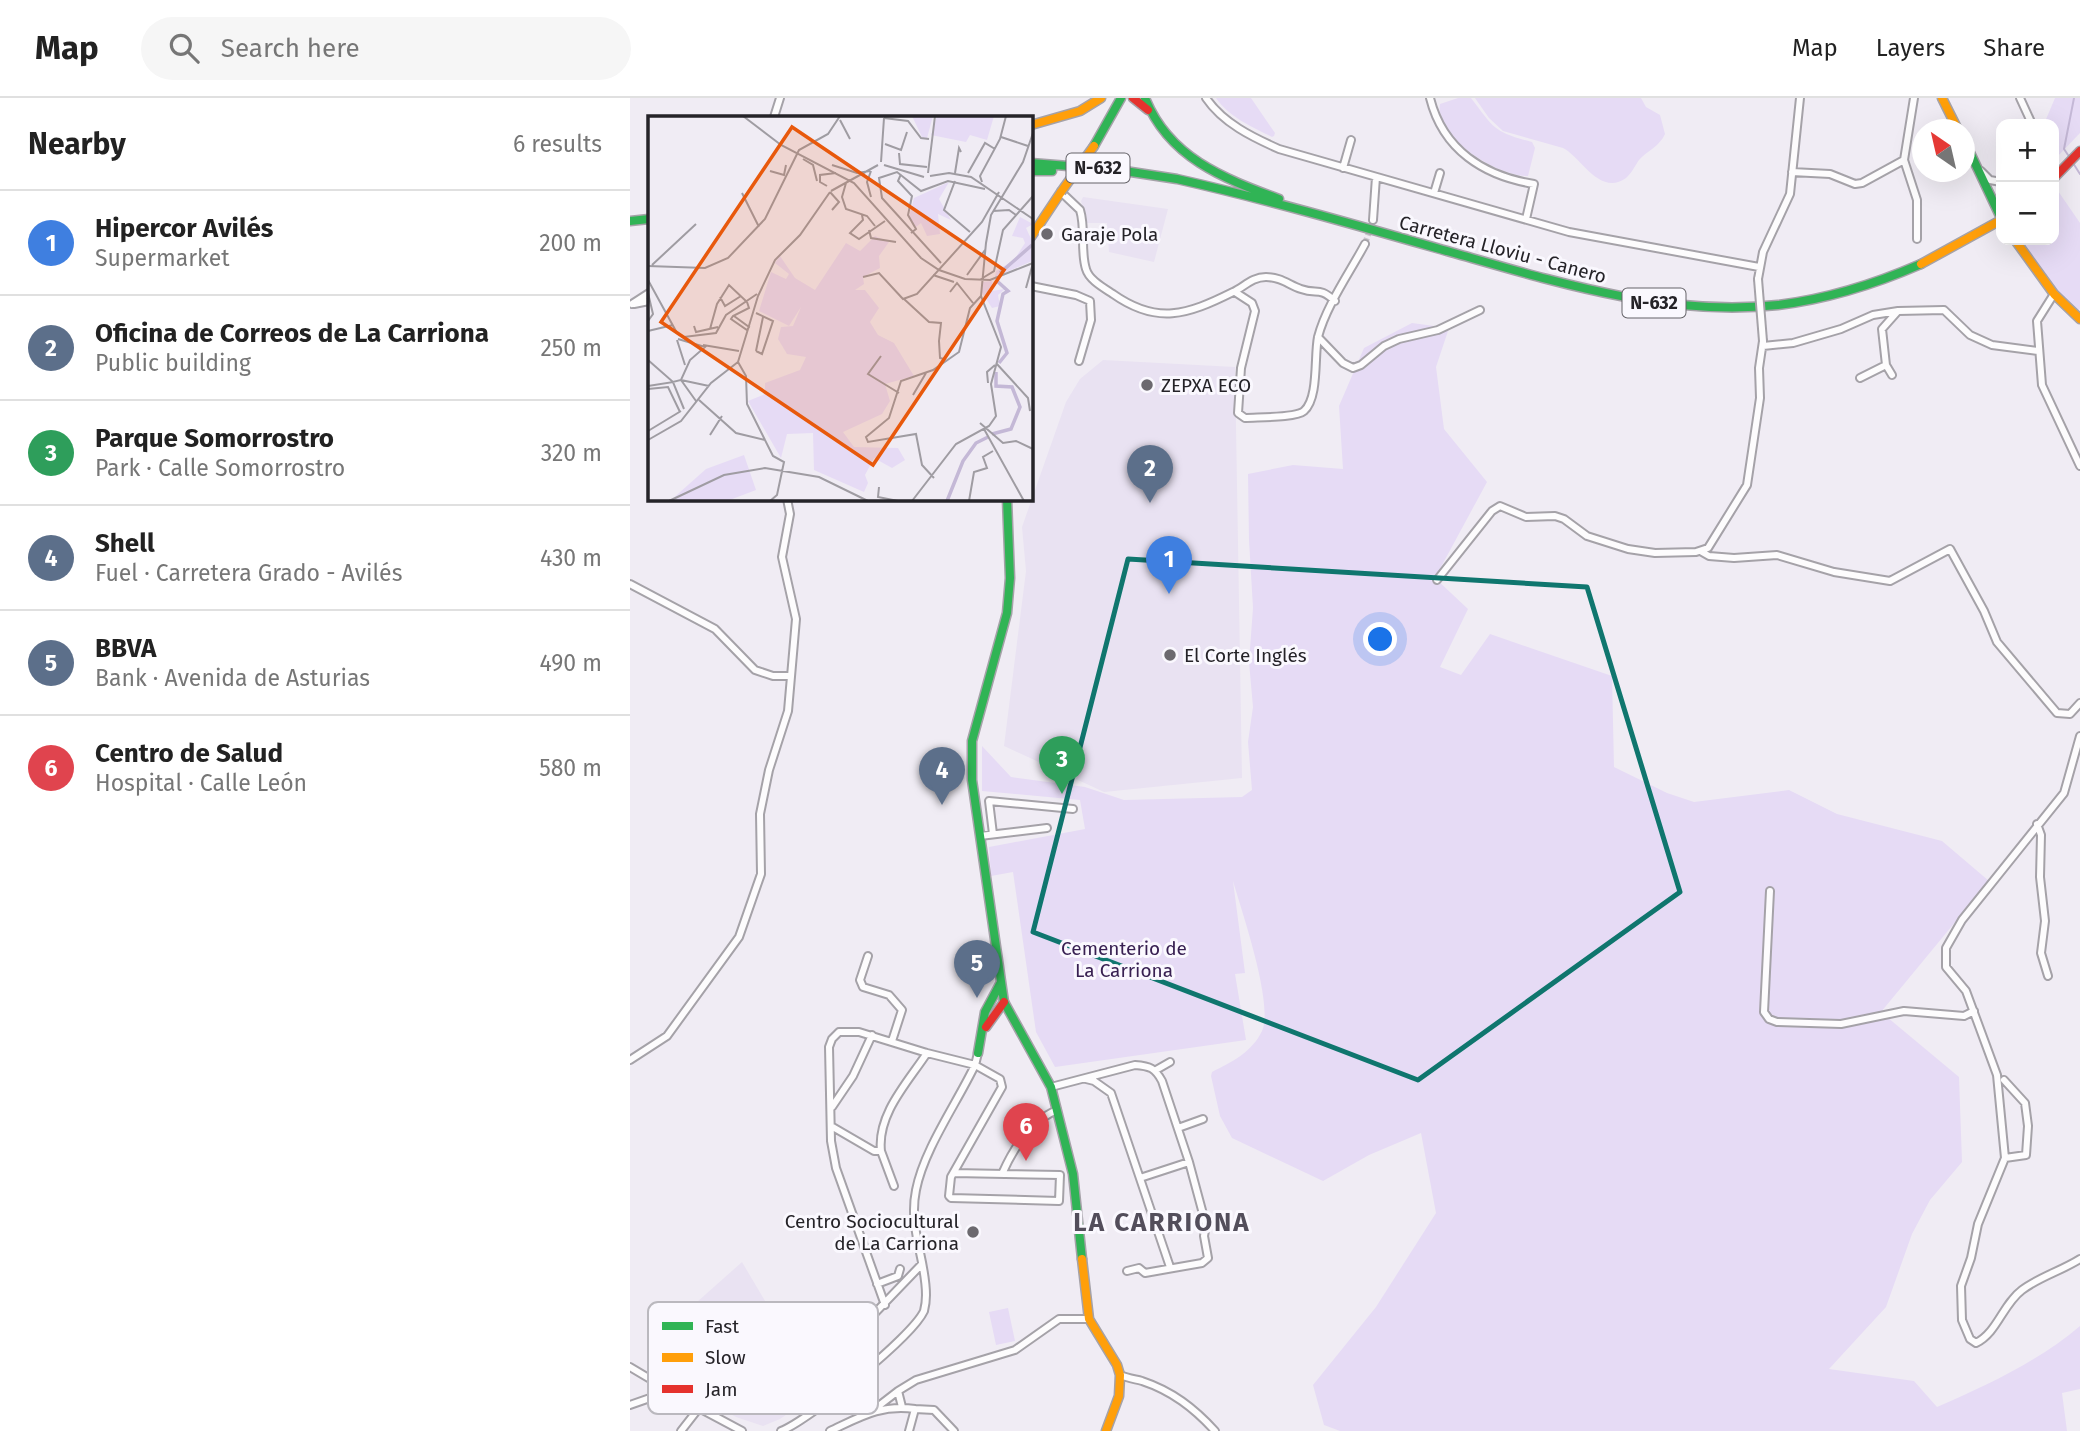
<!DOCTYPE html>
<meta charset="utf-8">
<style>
:root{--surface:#fff;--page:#f6f6f6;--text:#222;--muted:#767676;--line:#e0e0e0;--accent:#ea580c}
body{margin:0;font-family:"Fira Sans",sans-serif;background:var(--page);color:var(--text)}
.controls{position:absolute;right:21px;top:21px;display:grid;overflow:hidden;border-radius:14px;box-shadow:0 7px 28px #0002}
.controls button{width:63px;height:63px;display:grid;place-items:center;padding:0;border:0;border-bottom:2px solid var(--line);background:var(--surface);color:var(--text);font:35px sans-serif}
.compass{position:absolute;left:1282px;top:21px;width:63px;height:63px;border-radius:50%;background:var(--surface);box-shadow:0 7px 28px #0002;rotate:326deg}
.you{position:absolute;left:751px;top:542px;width:24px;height:24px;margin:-18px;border:5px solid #fff;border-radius:50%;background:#1a73e8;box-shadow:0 0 0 10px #1a73e833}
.badge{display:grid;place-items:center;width:46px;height:46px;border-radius:50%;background:var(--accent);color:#fff;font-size:23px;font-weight:700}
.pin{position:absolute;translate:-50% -58px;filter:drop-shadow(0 2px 4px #0008)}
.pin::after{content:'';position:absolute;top:37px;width:24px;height:21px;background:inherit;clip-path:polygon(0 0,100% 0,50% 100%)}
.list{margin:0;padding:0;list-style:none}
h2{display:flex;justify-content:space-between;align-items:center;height:91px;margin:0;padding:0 28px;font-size:30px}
h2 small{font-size:23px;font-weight:400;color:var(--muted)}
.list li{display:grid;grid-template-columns:46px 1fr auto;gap:21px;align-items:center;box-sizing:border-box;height:105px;padding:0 28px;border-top:2px solid var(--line)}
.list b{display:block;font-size:26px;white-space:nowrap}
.list p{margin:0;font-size:23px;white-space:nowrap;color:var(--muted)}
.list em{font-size:23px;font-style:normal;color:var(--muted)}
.icon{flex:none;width:38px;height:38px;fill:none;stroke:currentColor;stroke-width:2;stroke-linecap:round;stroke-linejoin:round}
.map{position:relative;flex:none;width:1450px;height:1333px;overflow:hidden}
header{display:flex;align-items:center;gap:42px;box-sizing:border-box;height:98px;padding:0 35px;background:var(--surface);border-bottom:2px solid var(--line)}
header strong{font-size:33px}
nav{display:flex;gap:38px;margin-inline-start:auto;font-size:24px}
.search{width:490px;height:63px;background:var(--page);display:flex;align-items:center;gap:18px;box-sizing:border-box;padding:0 24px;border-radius:38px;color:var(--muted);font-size:26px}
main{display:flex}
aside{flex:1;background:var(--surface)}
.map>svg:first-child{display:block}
</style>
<header>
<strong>Map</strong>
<div class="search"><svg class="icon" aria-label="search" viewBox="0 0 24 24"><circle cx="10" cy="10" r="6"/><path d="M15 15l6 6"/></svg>Search here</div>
<nav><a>Map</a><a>Layers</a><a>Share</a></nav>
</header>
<main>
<aside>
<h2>Nearby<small>6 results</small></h2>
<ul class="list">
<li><span class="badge" style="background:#3f7fe0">1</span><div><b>Hipercor Avilés</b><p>Supermarket</p></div><em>200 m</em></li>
<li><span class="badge" style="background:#5c6f8a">2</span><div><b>Oficina de Correos de La Carriona</b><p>Public building</p></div><em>250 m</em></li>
<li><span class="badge" style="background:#2e9e5b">3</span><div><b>Parque Somorrostro</b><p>Park · Calle Somorrostro</p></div><em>320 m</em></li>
<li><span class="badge" style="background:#5c6f8a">4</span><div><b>Shell</b><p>Fuel · Carretera Grado - Avilés</p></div><em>430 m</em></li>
<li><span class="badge" style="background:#5c6f8a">5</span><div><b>BBVA</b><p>Bank · Avenida de Asturias</p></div><em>490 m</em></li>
<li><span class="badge" style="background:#e0444e">6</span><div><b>Centro de Salud</b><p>Hospital · Calle León</p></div><em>580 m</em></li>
</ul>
</aside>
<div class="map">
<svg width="1450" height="1333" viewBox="0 0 1450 1333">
<rect width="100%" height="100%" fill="#f0ecf4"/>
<path fill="#e9e2f2" d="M453 99 538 111 524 164 479 154 477 125H457L451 103Z
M473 262 605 269 612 680 474 694 374 648 396 473 392 429 436 304 450 281Z
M112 1164 141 1213 166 1231 158 1238 201 1286 150 1321 133 1328 106 1319 20 1273 60 1227 58 1212Z"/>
<path fill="#e6dbf5" d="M586 0H621L645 35 644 38 642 39C622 29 599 19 586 0Z
M828 0H841C864 30 863 34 902 44L905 50 898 78C869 79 804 40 810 6Z
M845 0H1011L1016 9 1030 17 1035 36C1030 48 1017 53 1009 62 1005 68 1001 76 996 80 970 99 951 59 933 50L873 33 859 20Z
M1425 0H1450V35L1426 60 1424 56V26H1414Z
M1426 90 1450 125V211L1448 212 1408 175 1392 142H1424Z
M782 225 819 230 806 269 814 331 857 384 805 480 838 511 810 569 831 577 860 536 982 578 984 669 1037 695 1064 704 1159 692 1207 716 1312 743 1359 783 1251 914 1329 979 1332 1064 1300 1102 1282 1136 1256 1209 1199 1271 1284 1283 1307 1309C1356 1288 1409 1263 1450 1228V1291L1432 1295 1437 1333H710L694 1327 683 1287 746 1209 806 1115 791 1035 739 1057 693 1083 602 1040 590 1018 581 978 582 974C602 964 622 954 632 933 644 907 612 814 603 783L615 875 605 876 616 942 425 969 406 934 383 774 361 778 359 749 455 731 450 702 352 693V648L381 679 455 689 494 702 612 699 622 692 618 644 623 609 619 564 623 510 619 442 618 376 663 367 713 371 709 308 734 250Z
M378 1210 385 1243 366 1247 359 1214Z
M102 1280 151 1284 147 1317 98 1312Z"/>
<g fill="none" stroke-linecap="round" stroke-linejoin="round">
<path stroke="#c4b8d6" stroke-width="2" d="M1438 57 1434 51 1444 0
M1443 65 1450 76"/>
<path stroke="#c7c4cb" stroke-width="6" stroke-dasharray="6 3" stroke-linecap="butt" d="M735 146 743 122"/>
<g stroke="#a5a2a8" stroke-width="10">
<path id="street" d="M576 0C593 25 622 39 649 51L939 134 1129 169
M800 0C813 52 854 78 904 86L896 121
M1284 0 1274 62 1287 102V141
M1390 0 1402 26
M144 19 150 0
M713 70 721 42
M1351 73 1360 82 1371 84
M1162 74 1200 76 1225 86 1232 85 1274 62
M431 94 450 112C456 131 450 152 456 171 459 182 474 190 483 196 527 227 557 217 603 194 614 189 622 179 636 179 651 179 659 187 671 191 688 197 688 188 705 203
M804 95 810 75
M743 122 746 79
M1128 181 1133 154 1160 96 1170 0
M401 188 446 197 460 203 461 222 449 263
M605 194 622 205 625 213 611 270 608 315 615 320C628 319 666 320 674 313 689 300 684 258 688 239 696 208 720 174 735 146
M1424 196 1407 223 1412 287 1450 368
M2 206 19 195
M4 206 19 203
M688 239 713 265 723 270 731 267 754 248 769 241 808 232 850 212
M1133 248 1163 245 1211 231 1243 217 1268 213
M1262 277 1256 267 1252 231 1268 213 1314 212 1340 237 1362 247 1408 253
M1230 280 1256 267
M1072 454 1079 458 1104 460 1147 457 1204 474 1260 483 1320 451 1354 513 1367 544 1427 615 1440 616 1450 605
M807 482 862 413 870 408 896 419 925 418 934 421 957 438 998 451 1025 455 1066 454 1078 450 1117 387 1130 300 1129 270 1133 243
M0 486 85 531 125 572 143 578H161
M1450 638 1434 695 1332 822 1316 850V869L1336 893 1367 977 1375 1060 1348 1126 1341 1160 1331 1188 1332 1222 1340 1241 1346 1245C1367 1235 1373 1206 1392 1192 1409 1179 1431 1173 1450 1161
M1407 726 1411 737 1410 779 1415 823 1411 855 1418 878
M363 736 359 703 443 711
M350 738 417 730
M1140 793 1134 914 1139 921 1147 924 1211 926 1274 913 1334 918 1344 913
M238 858 230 882 233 889 259 897 272 912 262 943
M0 962 37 938 109 839 131 776 130 716 139 672 158 613 166 521 152 459 160 416 157 401
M526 972 540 964
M456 981 464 983 481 995 540 1169
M1374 982 1395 1005 1398 1028 1396 1057 1375 1060
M421 989 505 967C520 968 525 970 532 983L559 1064 576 1127 574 1138 578 1160 572 1165 515 1175 509 1170 497 1173
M202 1009 223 978 242 937
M201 1028 244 1053H251C247 1016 278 984 297 955
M548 1030 573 1021
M251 1053 264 1088
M372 1076C383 1051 401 1023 427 1012
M510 1080 559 1064
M247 1186 268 1178 270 1171
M255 1207 206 1070 201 1043 199 949 202 941 209 934H229L297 955 345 967 370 981 372 989 321 1079 319 1098 321 1100 429 1103 430 1077 324 1075
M170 1246 189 1268 196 1266 292 1166
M0 1269 69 1310 112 1333
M490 1277C497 1280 504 1281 512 1283 542 1293 564 1310 585 1333
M0 1307 40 1293
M272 1309 268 1293 286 1282 385 1252 429 1221H459
M246 1310 268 1293
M285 1311 304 1312 324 1333
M51 1333 69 1310
M151 1333C178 1323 282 1239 294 1213 295 1209 296 1202 296 1197 296 1160 278 1131 286 1092 294 1051 327 1005 345 967L348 955
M200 1333C230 1319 251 1306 285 1311L279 1333"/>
</g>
<g stroke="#a5a2a8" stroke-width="11">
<path id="fast" d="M515 0C539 60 593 80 649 101
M1335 44 1371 120
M464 48 491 0
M401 65 488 72 547 81C640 102 733 129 824 155 929 185 1038 219 1148 207 1198 201 1245 186 1291 166
M401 73H422
M0 123 19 121
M377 401 380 480 377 515 342 643V682L374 904 421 989 443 1076 452 1161
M348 955 355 914 370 886"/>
</g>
<g stroke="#a5a2a8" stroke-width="11">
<path id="slow" d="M1312 0 1328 32
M401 27 450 13 471 0
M401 139 431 94
M1385 142 1424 196 1450 221
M1291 166 1371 122
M452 1161 459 1221 487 1267 490 1277 489 1298 476 1333"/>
</g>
<g stroke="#a5a2a8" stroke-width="11">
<path id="jam" d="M503 0 518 12
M1424 80 1450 53
M356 929 374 904"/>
</g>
<use href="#street" stroke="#fdfcfd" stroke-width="6"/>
<use href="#fast" stroke="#30b455" stroke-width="8"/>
<use href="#slow" stroke="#ff9f0a" stroke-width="8"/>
<use href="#jam" stroke="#e5322d" stroke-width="8"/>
<g stroke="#a5a2a8" stroke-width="10" stroke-linecap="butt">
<path id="street-bridge" d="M1128 181 1133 243"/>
</g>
<g stroke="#a5a2a8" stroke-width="11" stroke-linecap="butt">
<path id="slow-bridge" d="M431 94 464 48"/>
</g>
<use href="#street-bridge" stroke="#fdfcfd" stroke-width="6"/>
<use href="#slow-bridge" stroke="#ff9f0a" stroke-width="8"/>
</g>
<path fill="none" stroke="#0f766e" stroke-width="5" stroke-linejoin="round" d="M498 461 957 489 1050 794 788 982 403 834Z"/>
<g fill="#6c696f" stroke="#faf8fe" stroke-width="2.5">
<circle cx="417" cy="136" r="7"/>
<circle cx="517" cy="287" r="7"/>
<circle cx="540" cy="557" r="7"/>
<circle cx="343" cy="1134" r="7"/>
</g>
<g text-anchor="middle" stroke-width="6" stroke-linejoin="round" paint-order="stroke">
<g fill="#faf8fe" stroke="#656368" stroke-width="2">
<rect x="436.5" y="55.5" width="63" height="29" rx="5"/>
<rect x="992.5" y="190.5" width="63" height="29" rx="5"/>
</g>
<g font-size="18" font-weight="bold" fill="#252328">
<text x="468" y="76">N-632</text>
<text x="1024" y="211">N-632</text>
</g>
<g font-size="19" fill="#252328" stroke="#faf8fe" text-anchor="start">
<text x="431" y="143">Garaje Pola</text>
<text x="531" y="294">ZEPXA ECO</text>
<text x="554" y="564">El Corte Inglés</text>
<text x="329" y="1130" text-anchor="end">Centro Sociocultural<tspan x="329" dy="22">de La Carriona</tspan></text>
</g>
<g font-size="19" fill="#252328" stroke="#faf8fe">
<text transform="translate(873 151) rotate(15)" y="7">Carretera Lloviu - Canero</text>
</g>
<g font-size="19" fill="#382052" stroke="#faf8fe">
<text x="494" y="857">Cementerio de<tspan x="494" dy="22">La Carriona</tspan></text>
</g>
<g font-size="26" font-weight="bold" letter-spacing="2" fill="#534e5b" stroke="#faf8fe">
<text x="532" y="1133">LA CARRIONA</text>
</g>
</g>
<g transform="translate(18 18)">
<rect width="385" height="385" fill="#f0ecf4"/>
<path d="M264 0H285L279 22 274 21ZM289 0 326 1 346 0 339 24 322 19 318 26 283 19ZM301 66 291 83 303 104 290 98 292 118 279 120 273 107 268 111 261 101 266 82ZM372 101 385 108 378 112 385 127 384 145 347 161 348 155 366 144 377 127 375 122 364 120ZM227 120 241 126 231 140 232 152 215 161 216 168 207 174H217L231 192 222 206 230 219 246 227 266 260 237 268 242 285 234 298 195 316 206 331 250 332 257 344 244 352 226 342 217 359 220 367 216 376 166 354 165 317 139 318 133 342 100 285 117 278V267L152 254 158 241 139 238 130 223 133 211 145 210 153 191 141 210 111 195 123 156 138 163 141 158 127 147 132 140 147 162 167 174 198 127 212 135ZM344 165V175L357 173 350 179 352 190 344 192 333 175 334 166ZM96 339 108 374 79 385H22L58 353Z" fill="#e6dbf5"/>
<path fill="none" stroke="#c4b8d6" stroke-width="3.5" d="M352 157 384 129M349 165 360 175 355 178 349 205 359 237 351 247M344 318 363 313 372 291 364 271 348 270V256M299 385 315 345 328 327 340 321"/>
<path fill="none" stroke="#9f9ca2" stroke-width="2" d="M95 0 133 29 206 67 273 142 291 154 317 163 342 164 385 147M236 2 260 5 273 22 281 23M192 4 202 23M353 21 380 30M237 28 253 34 259 16M251 37 252 48 279 51M155 43 165 49 169 65M233 46 236 2M184 49 209 57 222 55M236 49 276 61M122 55 136 59 138 49M223 55 219 66 223 81M280 57 287 0M307 57 311 32 313 36M320 57 337 27 347 33M253 58 250 65 264 80 260 99 268 113 263 117M282 60 301 57 323 61 385 103M307 65 296 94 322 116M334 66 332 60 352 23 358 0M198 67 194 81 198 93 219 100 227 110M179 70 172 66V59L188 57M183 75 230 49M182 76 191 86 184 94M94 77 111 111M345 95 361 94 368 99M214 99 215 104 202 117 211 123 237 105M221 114 223 122 248 126M293 147 234 82 231 62 249 56 273 75 300 65 337 73M4 149 48 108M0 150 57 152 80 142 117 103 151 34 180 18 192 0M285 159 306 166M319 159 337 134M215 161 231 157 255 183 269 178 334 106 351 76M333 163 346 155 355 114 385 80M0 164 29 217 36 221 68 217 78 199 109 178M378 172 385 147M302 176 309 167 325 187M0 177 5 198 0 205M72 181 77 190 93 180M256 183 281 206 293 207 291 225 292 242 296 243M86 200 101 211 99 214 83 203 85 200 101 192 99 186M46 210 48 216 70 211M62 213 69 188 81 169 99 186M0 215 25 209M29 224 37 249M55 229 91 235M108 235 114 238 125 205 108 197M108 235 115 201M233 240 220 258 251 277M0 244 25 266 33 264 42 244 57 231 30 223M90 246 98 260 99 288 117 324M348 247 380 282 382 295M33 264 61 270M33 264 48 285M340 267 339 256 347 249M0 270 25 266 36 293M0 273 20 271 32 296M265 279 278 257M51 284 88 317 117 324 125 340 136 346 129 379 122 385M332 307 355 327 368 325 385 333M336 313 376 385M0 315 33 295M62 319 74 300M0 324 33 305 63 267 90 246 110 180 127 144 152 119 182 76M286 362 274 349 268 318 220 326 218 321 241 302 253 265 285 254 311 236 322 192 333 180M231 371 230 381 250 385M21 385 76 359 117 352 171 361 220 385M264 385 308 328 341 310 348 300 343 268 353 231 333 180 338 127 343 99 375 46 385 17M321 385 326 356 339 352 335 341 345 335"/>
<path fill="#e8590c" fill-opacity="0.15" stroke="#e8590c" stroke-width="3.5" d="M144 11 356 154 225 349 13 206Z"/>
<rect width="385" height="385" fill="none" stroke="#252328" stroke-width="3.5"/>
</g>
<rect x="18" y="1204" width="230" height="112" rx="10" fill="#faf8fe" stroke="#bab8be" stroke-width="2"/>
<rect x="32" y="1224" width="31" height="8" fill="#30b455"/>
<rect x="32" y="1255" width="31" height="9" fill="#ff9f0a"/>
<rect x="32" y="1287" width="31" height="8" fill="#e5322d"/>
<g font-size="19" fill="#252328">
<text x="75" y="1235">Fast</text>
<text x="75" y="1266">Slow</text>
<text x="75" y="1298">Jam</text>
</g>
</svg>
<div class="controls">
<button>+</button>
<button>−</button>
</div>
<svg class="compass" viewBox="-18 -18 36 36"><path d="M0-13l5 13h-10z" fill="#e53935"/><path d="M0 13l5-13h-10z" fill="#767676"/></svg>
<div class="you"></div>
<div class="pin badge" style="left:539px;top:496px;background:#3f7fe0">1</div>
<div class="pin badge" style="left:520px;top:405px;background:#5c6f8a">2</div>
<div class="pin badge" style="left:432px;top:696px;background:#2e9e5b">3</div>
<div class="pin badge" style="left:312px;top:707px;background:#5c6f8a">4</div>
<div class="pin badge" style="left:347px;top:900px;background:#5c6f8a">5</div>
<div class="pin badge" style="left:396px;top:1063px;background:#e0444e">6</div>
</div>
</main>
